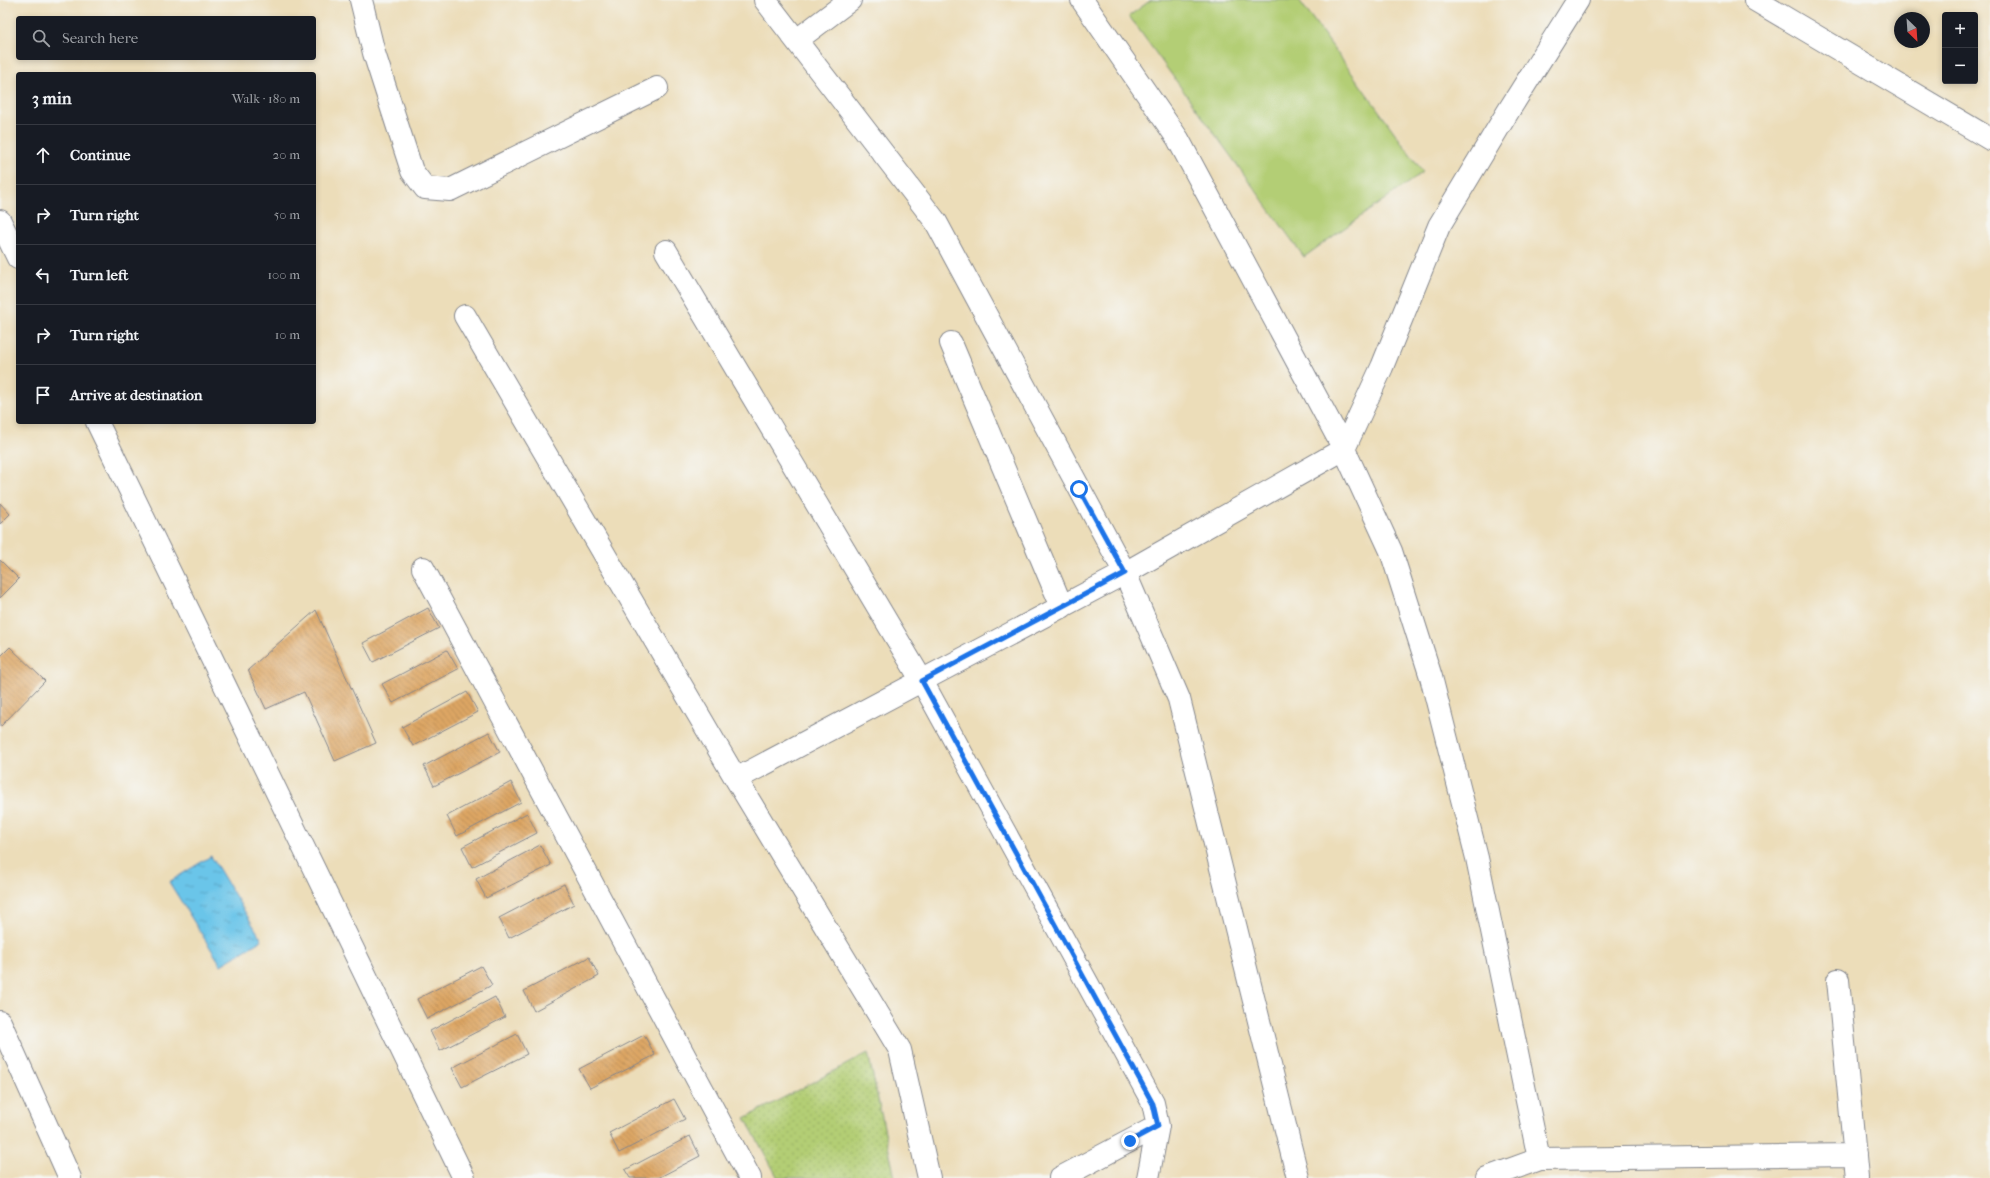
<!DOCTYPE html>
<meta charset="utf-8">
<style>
:root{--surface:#171b24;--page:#242831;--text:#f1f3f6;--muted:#9ea1a6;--line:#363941}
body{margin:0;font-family:"IM FELL French Canon",serif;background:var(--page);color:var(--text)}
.controls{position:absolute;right:12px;top:12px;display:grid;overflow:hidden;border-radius:4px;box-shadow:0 2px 6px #0003}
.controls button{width:36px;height:36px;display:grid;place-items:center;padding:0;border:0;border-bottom:1px solid var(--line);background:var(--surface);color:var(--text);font:20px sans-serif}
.compass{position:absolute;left:1894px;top:12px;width:36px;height:36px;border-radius:50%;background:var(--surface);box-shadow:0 2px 6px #0003;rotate:155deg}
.stop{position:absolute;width:12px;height:12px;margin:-9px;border:3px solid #1a73e8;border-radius:50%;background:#fff}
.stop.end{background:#1a73e8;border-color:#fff;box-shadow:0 1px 4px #0008}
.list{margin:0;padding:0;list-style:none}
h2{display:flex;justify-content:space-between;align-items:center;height:52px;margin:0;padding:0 16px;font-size:17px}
h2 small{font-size:13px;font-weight:400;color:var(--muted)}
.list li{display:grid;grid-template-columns:26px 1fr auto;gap:12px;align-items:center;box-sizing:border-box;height:60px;padding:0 16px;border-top:1px solid var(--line)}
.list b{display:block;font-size:15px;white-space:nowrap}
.list em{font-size:13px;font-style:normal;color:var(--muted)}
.icon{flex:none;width:22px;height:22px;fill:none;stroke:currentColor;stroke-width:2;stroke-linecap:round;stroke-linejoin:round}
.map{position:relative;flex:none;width:1990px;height:1178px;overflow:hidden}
.search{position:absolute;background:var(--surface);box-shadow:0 2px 6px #0003;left:16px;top:16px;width:300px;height:44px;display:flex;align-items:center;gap:10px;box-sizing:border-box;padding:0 14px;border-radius:4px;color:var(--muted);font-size:15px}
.panel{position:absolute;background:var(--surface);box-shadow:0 2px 6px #0003;left:16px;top:72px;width:300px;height:352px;border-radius:4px}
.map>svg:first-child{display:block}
</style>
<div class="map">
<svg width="1990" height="1178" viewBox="0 0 1990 1178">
<defs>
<pattern id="grass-dots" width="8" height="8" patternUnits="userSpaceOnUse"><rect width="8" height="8" fill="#b3ce74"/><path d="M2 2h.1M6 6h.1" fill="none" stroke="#99b167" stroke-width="1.8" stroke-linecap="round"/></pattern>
<pattern id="water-ripples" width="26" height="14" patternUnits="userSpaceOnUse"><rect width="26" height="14" fill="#6bc5e9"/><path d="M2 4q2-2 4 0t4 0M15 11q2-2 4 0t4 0" fill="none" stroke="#57a0c0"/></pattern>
<pattern id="building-back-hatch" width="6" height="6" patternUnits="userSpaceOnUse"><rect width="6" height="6" fill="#dda663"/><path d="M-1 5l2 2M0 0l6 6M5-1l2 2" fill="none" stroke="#b28855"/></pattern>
</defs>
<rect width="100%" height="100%" fill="#f6f6f2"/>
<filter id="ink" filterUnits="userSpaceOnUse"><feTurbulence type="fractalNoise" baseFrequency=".025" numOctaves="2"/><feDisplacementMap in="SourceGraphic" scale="8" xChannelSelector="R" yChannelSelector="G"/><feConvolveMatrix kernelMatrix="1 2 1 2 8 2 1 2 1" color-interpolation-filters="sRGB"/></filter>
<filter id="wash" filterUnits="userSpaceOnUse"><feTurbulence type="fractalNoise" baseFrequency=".012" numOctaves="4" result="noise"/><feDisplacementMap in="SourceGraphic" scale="16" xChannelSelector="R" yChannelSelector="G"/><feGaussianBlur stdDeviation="0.9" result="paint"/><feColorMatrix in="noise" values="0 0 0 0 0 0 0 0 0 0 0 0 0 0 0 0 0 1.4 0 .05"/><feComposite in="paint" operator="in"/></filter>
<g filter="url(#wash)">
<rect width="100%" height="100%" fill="#ecddb9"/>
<path fill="url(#grass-dots)" stroke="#677e69" d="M868 1053 895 1178H778L745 1118Z"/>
<path fill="#b3ce74" stroke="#677e69" d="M1151 0H1299L1423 172 1304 257 1129 16Z"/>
<path fill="url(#water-ripples)" stroke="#437aa4" d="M211 856 262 940 221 965 169 882Z"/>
<g id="blocks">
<path fill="url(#building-back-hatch)" d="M0 503 10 514 0 524Z
M0 560 19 579 0 598Z
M428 608 439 628 373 662 363 643Z
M316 610 376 743 335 761 304 692 266 709 248 670Z
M10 647 45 681 0 727V657Z
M447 650 458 669 393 703 382 684Z
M467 692 478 712 413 746 402 727Z
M489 732 500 752 434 786 424 766Z
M511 782 521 802 457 836 447 816Z
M527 813 537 833 472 867 462 847Z
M540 845 551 865 486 898 476 879Z
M564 884 574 904 509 938 499 918Z
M589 957 599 976 534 1011 524 991Z
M481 966 492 985 427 1019 417 999Z
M495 997 505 1017 440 1051 430 1031Z
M517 1034 527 1054 462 1087 452 1068Z
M644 1035 655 1055 590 1088 579 1069Z
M674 1099 685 1119 619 1153 609 1133Z
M690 1136 700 1156 658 1178H630L625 1170Z"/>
</g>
</g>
<g filter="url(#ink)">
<use href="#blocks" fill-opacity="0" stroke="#84868c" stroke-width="1"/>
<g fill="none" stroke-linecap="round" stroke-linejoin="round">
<g stroke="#84868c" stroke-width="24">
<path id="minor" d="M361 0 374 53 412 171 425 188 450 190 657 88
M765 0 936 222 1125 573 1179 699 1298 1178
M1082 0 1178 139 1344 449 1391 551 1431 677 1477 858 1539 1159
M1755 0 1990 139
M797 40 850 0
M0 221 18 258
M666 251 922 681 1153 1103 1158 1126 1148 1178
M465 316 736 779 900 1050 929 1178
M951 343 1062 607
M97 422 464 1178
M423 568 750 1178
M736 779 1125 573 1344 449 1382 367 1439 226 1509 110 1578 0
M1838 980 1857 1178
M0 1022 70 1178
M1060 1178 1158 1126
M1487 1178 1539 1159 1855 1155"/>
</g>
<use href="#minor" stroke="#fff" stroke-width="22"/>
</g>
</g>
<g fill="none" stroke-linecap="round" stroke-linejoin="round" filter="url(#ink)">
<path stroke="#1a73e8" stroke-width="5" d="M1079 489 1125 573 922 681 1153 1104 1158 1126 1130 1141"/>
</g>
</svg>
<div class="controls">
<button>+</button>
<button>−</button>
</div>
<svg class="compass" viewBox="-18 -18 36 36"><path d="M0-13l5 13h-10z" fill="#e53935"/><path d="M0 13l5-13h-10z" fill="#9ea1a6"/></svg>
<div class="stop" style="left:1079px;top:489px"></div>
<div class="stop end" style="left:1130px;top:1141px"></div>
<div class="search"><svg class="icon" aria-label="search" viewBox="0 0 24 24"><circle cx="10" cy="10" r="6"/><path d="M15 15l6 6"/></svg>Search here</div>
<section class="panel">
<h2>3 min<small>Walk · 180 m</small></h2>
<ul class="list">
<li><svg class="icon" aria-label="ahead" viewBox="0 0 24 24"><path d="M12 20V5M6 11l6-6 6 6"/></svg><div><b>Continue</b></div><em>20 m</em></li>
<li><svg class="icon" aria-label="right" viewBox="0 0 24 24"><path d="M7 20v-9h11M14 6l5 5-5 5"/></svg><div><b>Turn right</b></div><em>50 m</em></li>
<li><svg class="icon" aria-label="left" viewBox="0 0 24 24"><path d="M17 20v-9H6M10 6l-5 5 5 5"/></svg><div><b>Turn left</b></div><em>100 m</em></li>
<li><svg class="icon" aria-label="right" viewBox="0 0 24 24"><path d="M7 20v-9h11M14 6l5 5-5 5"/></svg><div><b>Turn right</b></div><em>10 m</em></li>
<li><svg class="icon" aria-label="arrive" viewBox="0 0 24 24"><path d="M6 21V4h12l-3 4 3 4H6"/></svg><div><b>Arrive at destination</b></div></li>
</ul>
</section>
</div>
